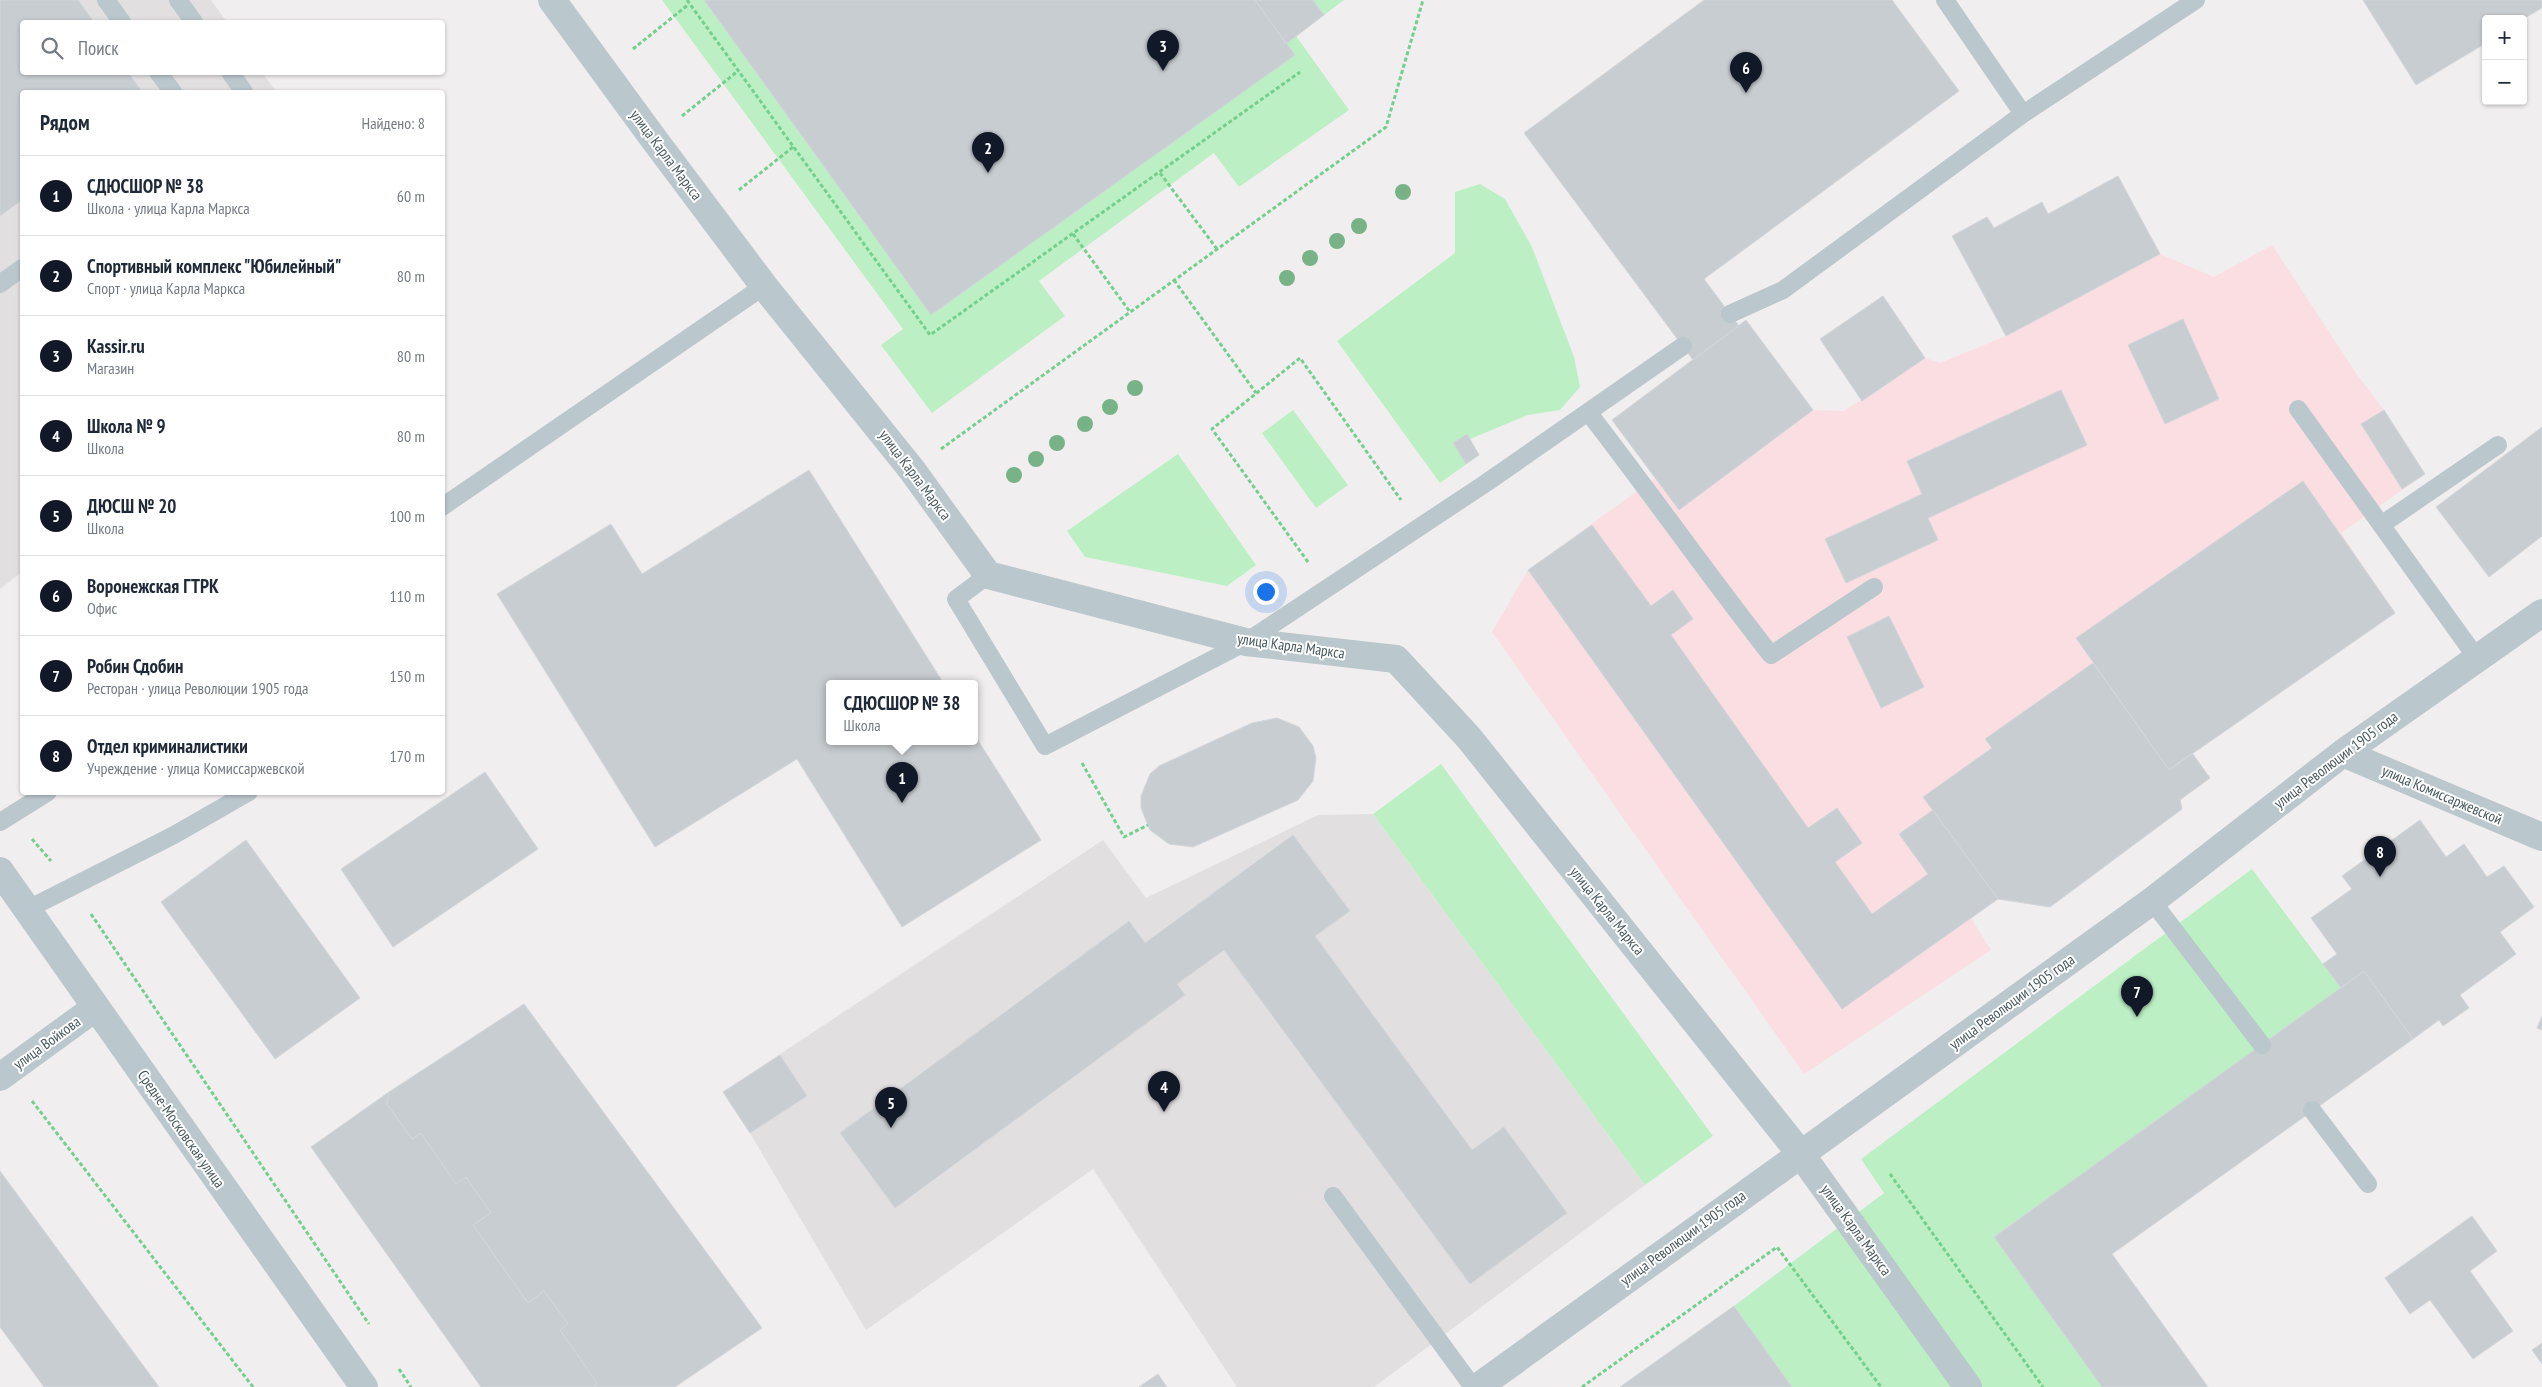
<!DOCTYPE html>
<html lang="ru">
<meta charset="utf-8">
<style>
:root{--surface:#fff;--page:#f6f6f7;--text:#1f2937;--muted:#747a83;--line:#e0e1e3;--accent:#111827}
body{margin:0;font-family:"PT Sans Narrow",sans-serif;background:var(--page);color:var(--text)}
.controls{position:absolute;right:15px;top:15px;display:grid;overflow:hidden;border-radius:5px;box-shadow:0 1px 4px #0004}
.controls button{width:45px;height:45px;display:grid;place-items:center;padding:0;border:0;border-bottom:1px solid var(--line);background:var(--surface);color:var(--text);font:25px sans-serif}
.you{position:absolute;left:1265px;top:591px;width:18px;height:18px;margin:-12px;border:4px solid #fff;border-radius:50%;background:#1a73e8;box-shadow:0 0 0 8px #1a73e833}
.badge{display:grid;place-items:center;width:32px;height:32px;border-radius:50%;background:var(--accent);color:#fff;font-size:16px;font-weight:700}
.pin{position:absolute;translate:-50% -41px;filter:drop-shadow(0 1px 2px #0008)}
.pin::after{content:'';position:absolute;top:26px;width:18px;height:15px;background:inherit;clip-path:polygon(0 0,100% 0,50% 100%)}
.popup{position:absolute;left:826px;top:680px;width:152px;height:65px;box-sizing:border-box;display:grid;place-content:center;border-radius:5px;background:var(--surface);filter:drop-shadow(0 1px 4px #0005);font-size:16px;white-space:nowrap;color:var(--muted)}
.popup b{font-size:19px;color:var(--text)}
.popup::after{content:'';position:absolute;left:50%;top:100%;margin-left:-10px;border:10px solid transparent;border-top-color:var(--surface)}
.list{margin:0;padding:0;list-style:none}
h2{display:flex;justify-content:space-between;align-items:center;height:65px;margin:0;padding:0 20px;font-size:21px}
h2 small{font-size:16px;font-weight:400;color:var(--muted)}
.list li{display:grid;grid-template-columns:32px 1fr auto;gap:15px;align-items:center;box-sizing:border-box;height:80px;padding:0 20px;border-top:1px solid var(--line)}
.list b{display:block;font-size:19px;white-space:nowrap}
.list p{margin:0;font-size:16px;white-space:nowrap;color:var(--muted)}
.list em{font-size:16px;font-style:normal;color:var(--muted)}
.icon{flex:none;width:28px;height:28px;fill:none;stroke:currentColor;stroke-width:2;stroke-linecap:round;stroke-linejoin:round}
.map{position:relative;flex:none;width:2542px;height:1387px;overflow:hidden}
.search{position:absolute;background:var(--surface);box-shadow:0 1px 4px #0004;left:20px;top:20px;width:425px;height:55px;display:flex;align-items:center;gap:12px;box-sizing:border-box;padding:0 18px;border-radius:5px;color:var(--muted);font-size:19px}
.panel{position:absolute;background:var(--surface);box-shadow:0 1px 4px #0004;left:20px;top:90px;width:425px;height:705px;border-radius:5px}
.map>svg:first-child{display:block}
</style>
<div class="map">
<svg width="2542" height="1387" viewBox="0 0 2542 1387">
<rect width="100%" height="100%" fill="#f1eeef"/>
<path fill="#e2dfe1" d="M0 0H211L227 22H22V72L262 73 277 92H22V572L0 589Z
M1373 814 1645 1185 1374 1387H1237L1093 1169 866 1330 750 1133 723 1092 1103 840 1146 898 1318 815Z"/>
<path fill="#fbdee2" d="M2272 245 2358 376 2384 410 2425 474 2341 533 2395 613 2193 753 2210 778 2180 800 2182 809 2050 907 1998 899 1971 918 1991 950 1804 1074 1492 632 1528 570 1655 478 1679 510 1813 410 1844 411 1925 358 1940 363 2006 336 2160 254 2214 277Z"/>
<path fill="#bcf0c4" d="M662 0H1344L1296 36 1349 110 1239 187 1214 153 1039 281 1065 316 932 413 881 345 903 329Z
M1480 184 1505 199 1532 247 1574 357 1580 387 1560 410 1528 415 1470 439 1479 455 1440 483 1337 341 1455 253V192Z
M1293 410 1348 485 1316 508 1262 433Z
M1178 454 1256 565 1227 586 1085 557 1067 531Z
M1441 764 1713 1136 1645 1185 1373 814Z
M2252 869 2341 988 1994 1237 2103 1387H1792L1734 1306 1884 1193 1861 1159Z"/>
<path fill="#c8cdd1" stroke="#d2d6da" d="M0 0H78L94 22H22V72H128L142 92H22V200L0 216Z
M704 0H1255L1295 55 931 315Z
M1255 0H1313L1324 15 1286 44Z
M1704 0H1892L1959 91 1704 279 1739 326 1693 360 1524 133Z
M2363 0H2542V8L2523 19H2486V43L2416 85Z
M2118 176 2160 254 2006 336 1952 236 1987 217 1994 228 2042 202 2048 214Z
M1883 296 1925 358 1862 401 1820 339Z
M2183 319 2219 399 2165 424 2128 345Z
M1746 320 1813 410 1679 510 1612 420Z
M2061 390 2087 445 1928 518 1938 540 1846 583 1825 539 1922 494 1907 461Z
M2384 410 2425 474 2402 489 2361 424Z
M2542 427V536L2489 577 2436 507Z
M1467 434 1479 455 1466 464 1453 443Z
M809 470 944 684H830V742H974V734L1041 840 902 927 797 759 655 847 497 594 611 524 642 574Z
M2303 481 2395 613 2169 770 2076 638Z
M1592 525 1651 606 1673 590 1693 619 1671 635 1808 828 1837 808 1862 843 1835 862 1872 914 1928 874 1899 834 1933 810 1998 899 1842 1009 1528 570Z
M1889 616 1924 687 1881 708 1847 637Z
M2093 663 2169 770 2192 753 2210 778 2180 800 2182 809 2050 907 1998 899 1923 797 1992 748 1985 739Z
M1277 718 1299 727 1313 746 1316 758 1313 781 1298 800 1193 847 1169 844 1150 830 1141 808V796L1150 774 1159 766 1252 723Z
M485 772 538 849 393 947 341 869Z
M2420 820 2446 857 2464 844 2487 877 2504 866 2534 907 2500 932 2516 954 2460 995 2469 1008 2443 1026 2439 1020 2413 1039 2364 971 2341 988 2323 964 2337 954 2311 918 2352 889 2342 876Z
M1293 835 1350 911 1315 936 1472 1150 1504 1127 1567 1213 1470 1284 1224 950 1177 984 1185 995 895 1208 840 1133 1129 921 1145 943Z
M246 840 360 998 275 1059 161 902Z
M2364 971 2413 1039 2112 1254 2208 1387H2102L1994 1237Z
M524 1004 762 1328 675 1387H592L597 1383 560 1330 568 1324 544 1291 528 1303 473 1225 491 1213 466 1177 456 1184 421 1133 412 1139 387 1104 389 1092Z
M2542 1016V1030L2537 1028Z
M780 1055 807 1096 750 1133 723 1092Z
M389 1092 387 1104 412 1139 421 1133 456 1184 466 1177 491 1213 473 1225 528 1303 544 1291 568 1324 560 1330 597 1383 592 1387H481L311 1147Z
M0 1171 159 1387H44L0 1327Z
M2472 1216 2497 1251 2470 1271 2513 1331 2473 1359 2430 1300 2410 1314 2385 1278Z
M1734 1306 1792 1387H1620Z
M2542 1343V1364L2532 1350Z
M1158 1374 1167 1387H1139Z"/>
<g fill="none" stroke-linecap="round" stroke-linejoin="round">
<path stroke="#73cf8d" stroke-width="3" stroke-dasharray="4 2.5" stroke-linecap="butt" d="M687 0 930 335 1300 72
M633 49 689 4
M682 116 738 71
M1160 173 1217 249
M739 190 793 147
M1073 234 1130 312
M1174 280 1256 393
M941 449 1386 127 1423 0
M1308 562 1212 429 1300 358 1401 500
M1082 763 1124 837 1148 825
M32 839 51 861
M91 914 369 1324
M32 1101 253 1387
M1890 1174 2043 1387
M399 1369 411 1387
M1582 1387 1777 1247 1881 1387"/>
<path stroke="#bac7cc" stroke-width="18" d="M106 0 122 22
M178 0 194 22
M1945 0 2023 114
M158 72 173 92
M230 72 244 92
M0 284 22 268
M1730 314 1783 290 2023 114 2196 0
M2298 409 2476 657
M1588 412C1650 492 1708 575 1771 655L1874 587
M442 507 764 286
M2381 525 2498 445
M988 575 956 599 1045 746 1246 642 1486 483 1683 346
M0 822 48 792
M2152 901 2262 1045
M28 909 174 835 249 792
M2312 1110 2368 1184
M1333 1196 1473 1387"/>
<path stroke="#bac7cc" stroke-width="28" d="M552 0 653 138 764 286 912 470 988 575 1246 642 1396 659 1469 738 1800 1153 1968 1387
M0 1077 95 1008"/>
<path stroke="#bac7cc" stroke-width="28" d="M2343 753 2542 837
M0 871 364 1387
M1478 1387 2152 901 2343 753 2542 613"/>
</g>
<g fill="#78b287">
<circle cx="1403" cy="192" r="8"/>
<circle cx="1359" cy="226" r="8"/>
<circle cx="1337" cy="241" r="8"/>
<circle cx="1310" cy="258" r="8"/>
<circle cx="1287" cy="278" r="8"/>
<circle cx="1135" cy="388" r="8"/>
<circle cx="1110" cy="407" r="8"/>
<circle cx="1085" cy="424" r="8"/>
<circle cx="1057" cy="443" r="8"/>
<circle cx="1036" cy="459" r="8"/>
<circle cx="1014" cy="475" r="8"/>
</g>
<g text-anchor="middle" stroke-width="4" stroke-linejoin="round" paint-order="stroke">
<g font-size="15" fill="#46575d" stroke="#fff">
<text transform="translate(666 155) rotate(53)" y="5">улица Карла Маркса</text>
<text transform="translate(915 475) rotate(53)" y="5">улица Карла Маркса</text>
<text transform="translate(1291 646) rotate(8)" y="5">улица Карла Маркса</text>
<text transform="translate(2336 760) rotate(-37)" y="5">улица Революции 1905 года</text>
<text transform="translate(2442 795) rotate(23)" y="5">улица Комиссаржевской</text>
<text transform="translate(1607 911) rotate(51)" y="5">улица Карла Маркса</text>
<text transform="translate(2012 1002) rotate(-36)" y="5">улица Революции 1905 года</text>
<text transform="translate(47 1043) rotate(-36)" y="5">улица Войкова</text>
<text transform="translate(181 1129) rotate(55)" y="5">Средне-Московская улица</text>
<text transform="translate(1856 1230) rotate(54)" y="5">улица Карла Маркса</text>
<text transform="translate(1683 1238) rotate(-36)" y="5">улица Революции 1905 года</text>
</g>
</g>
</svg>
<div class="controls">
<button>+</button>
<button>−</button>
</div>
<div class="you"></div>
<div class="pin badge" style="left:902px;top:803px">1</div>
<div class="popup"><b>СДЮСШОР № 38</b>Школа</div>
<div class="pin badge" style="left:988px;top:173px">2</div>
<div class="pin badge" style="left:1163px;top:71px">3</div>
<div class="pin badge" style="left:1164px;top:1112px">4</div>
<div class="pin badge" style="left:891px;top:1128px">5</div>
<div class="pin badge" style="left:1746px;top:93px">6</div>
<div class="pin badge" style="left:2137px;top:1017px">7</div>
<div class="pin badge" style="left:2380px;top:877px">8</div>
<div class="search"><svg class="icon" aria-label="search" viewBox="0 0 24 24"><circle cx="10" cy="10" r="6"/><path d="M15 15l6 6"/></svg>Поиск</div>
<section class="panel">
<h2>Рядом<small>Найдено: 8</small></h2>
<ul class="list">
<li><span class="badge">1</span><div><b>СДЮСШОР № 38</b><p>Школа · улица Карла Маркса</p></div><em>60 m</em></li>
<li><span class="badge">2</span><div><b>Спортивный комплекс &quot;Юбилейный&quot;</b><p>Спорт · улица Карла Маркса</p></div><em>80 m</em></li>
<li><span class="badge">3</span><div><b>Kassir.ru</b><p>Магазин</p></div><em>80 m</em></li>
<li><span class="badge">4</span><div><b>Школа № 9</b><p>Школа</p></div><em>80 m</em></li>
<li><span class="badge">5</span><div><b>ДЮСШ № 20</b><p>Школа</p></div><em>100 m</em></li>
<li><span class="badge">6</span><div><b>Воронежская ГТРК</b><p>Офис</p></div><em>110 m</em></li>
<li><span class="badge">7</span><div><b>Робин Сдобин</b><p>Ресторан · улица Революции 1905 года</p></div><em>150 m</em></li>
<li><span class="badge">8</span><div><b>Отдел криминалистики</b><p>Учреждение · улица Комиссаржевской</p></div><em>170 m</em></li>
</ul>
</section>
</div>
